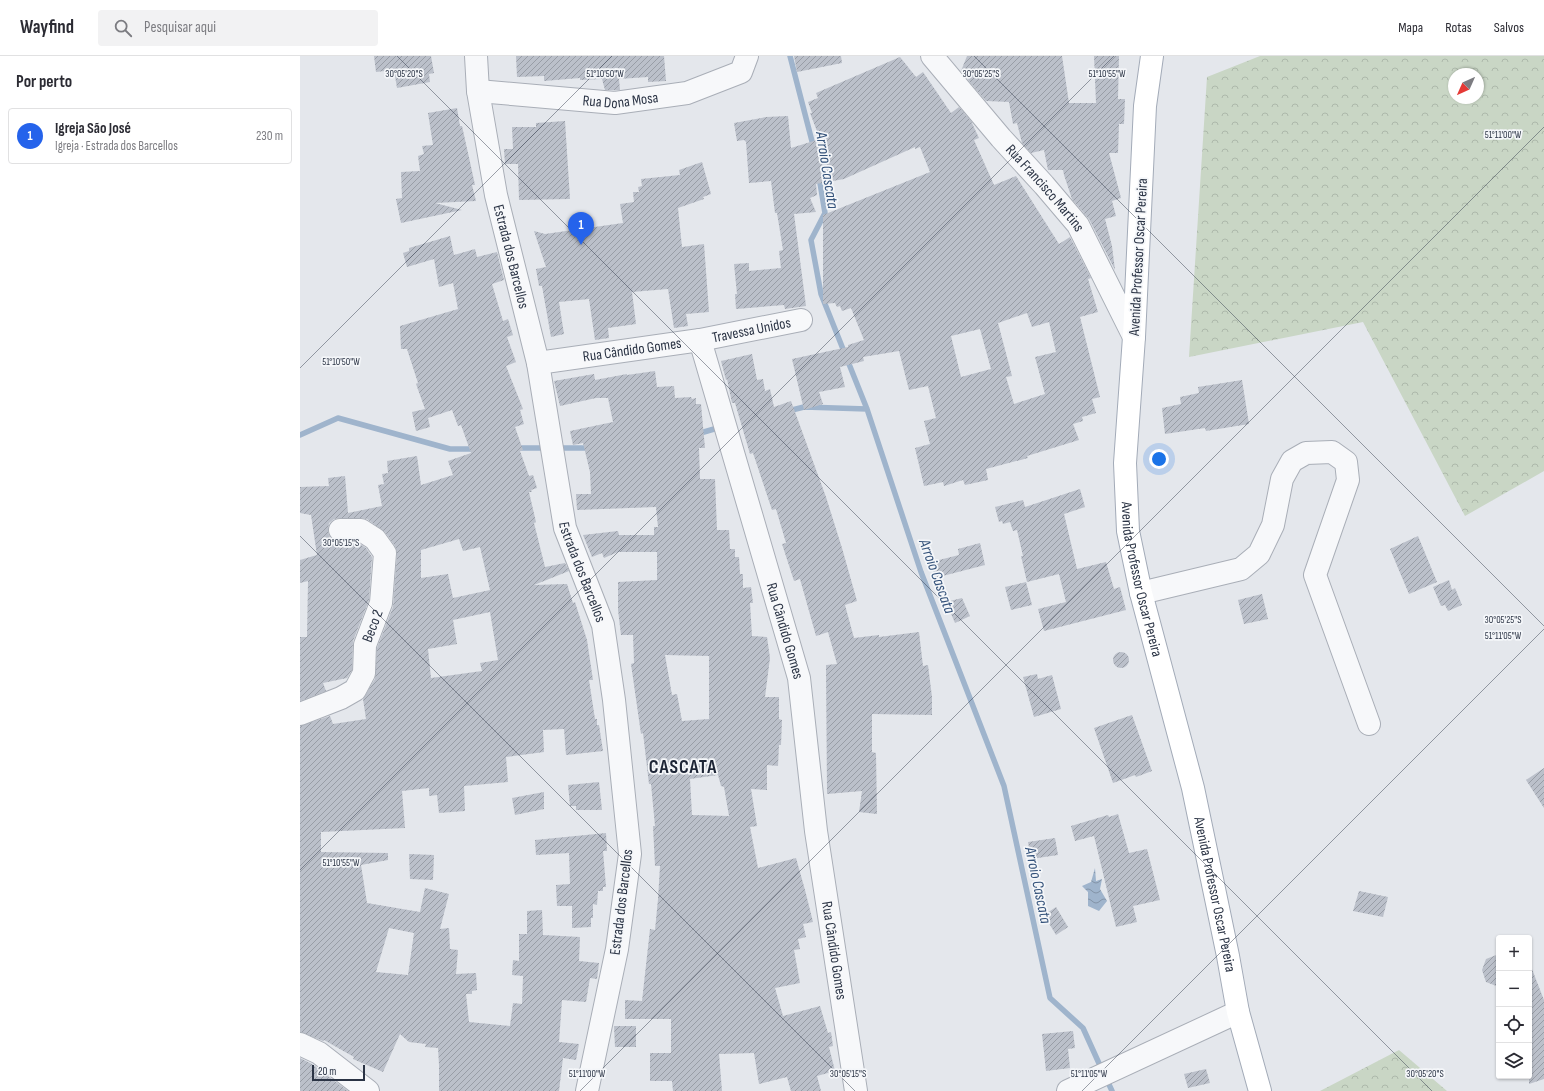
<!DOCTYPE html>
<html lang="pt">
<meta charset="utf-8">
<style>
:root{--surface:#fff;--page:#f2f2f3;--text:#2b2b33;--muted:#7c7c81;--line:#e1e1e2;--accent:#2563eb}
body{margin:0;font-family:"Sofia Sans Condensed",sans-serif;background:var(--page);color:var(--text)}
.controls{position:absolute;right:12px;bottom:12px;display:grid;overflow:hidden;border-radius:4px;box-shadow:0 1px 3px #0004}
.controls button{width:36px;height:36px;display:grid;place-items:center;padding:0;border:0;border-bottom:1px solid var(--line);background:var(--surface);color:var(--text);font:20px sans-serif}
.compass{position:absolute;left:1148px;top:12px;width:36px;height:36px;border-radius:50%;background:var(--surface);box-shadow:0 1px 3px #0004;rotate:225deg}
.scale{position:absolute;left:12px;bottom:10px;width:53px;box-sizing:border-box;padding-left:4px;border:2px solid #2b3445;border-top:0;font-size:11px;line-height:14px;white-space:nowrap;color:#2b3445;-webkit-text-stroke:3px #f4f6f9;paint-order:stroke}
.you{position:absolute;left:859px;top:403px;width:14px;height:14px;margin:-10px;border:3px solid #fff;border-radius:50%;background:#1a73e8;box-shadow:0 0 0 6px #1a73e833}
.badge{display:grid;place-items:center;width:26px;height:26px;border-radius:50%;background:var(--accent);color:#fff;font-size:13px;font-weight:700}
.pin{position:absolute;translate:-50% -33px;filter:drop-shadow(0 1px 2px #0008)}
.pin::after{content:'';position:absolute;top:21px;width:14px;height:12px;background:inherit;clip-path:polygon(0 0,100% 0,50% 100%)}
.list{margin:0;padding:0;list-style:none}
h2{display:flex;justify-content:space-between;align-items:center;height:52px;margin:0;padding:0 16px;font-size:17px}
h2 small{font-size:13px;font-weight:400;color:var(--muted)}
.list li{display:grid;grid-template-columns:26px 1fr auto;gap:12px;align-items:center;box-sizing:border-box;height:56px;margin:0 8px 8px;padding:0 8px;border:1px solid var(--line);border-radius:4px}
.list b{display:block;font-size:15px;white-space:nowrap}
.list p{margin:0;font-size:13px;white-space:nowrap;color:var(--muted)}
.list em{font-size:13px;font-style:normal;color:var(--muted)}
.icon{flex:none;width:22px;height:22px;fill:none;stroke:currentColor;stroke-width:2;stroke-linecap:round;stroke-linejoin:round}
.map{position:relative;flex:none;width:1244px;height:1035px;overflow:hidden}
header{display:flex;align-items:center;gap:24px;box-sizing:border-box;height:56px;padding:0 20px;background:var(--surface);border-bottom:1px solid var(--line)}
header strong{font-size:19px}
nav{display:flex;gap:22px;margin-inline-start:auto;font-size:14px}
.search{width:280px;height:36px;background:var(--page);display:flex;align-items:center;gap:10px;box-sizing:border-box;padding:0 14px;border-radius:4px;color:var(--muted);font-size:15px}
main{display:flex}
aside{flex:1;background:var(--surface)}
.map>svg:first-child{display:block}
</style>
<header>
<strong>Wayfind</strong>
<div class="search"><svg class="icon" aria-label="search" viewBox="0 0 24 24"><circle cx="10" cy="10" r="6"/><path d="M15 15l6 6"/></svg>Pesquisar aqui</div>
<nav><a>Mapa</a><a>Rotas</a><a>Salvos</a></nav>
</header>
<main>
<aside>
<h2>Por perto<small></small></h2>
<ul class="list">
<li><span class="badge">1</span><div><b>Igreja São José</b><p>Igreja · Estrada dos Barcellos</p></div><em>230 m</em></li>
</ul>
</aside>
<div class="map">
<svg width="1244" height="1035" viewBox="0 0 1244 1035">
<defs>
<pattern id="forest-crowns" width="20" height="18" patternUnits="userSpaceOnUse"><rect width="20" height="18" fill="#c9d6c5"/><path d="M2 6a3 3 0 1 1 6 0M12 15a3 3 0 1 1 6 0" fill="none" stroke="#adb8ab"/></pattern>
<pattern id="water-waves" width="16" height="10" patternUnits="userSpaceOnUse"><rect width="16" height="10" fill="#9fb4cc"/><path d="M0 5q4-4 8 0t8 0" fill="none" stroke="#8293a7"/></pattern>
<pattern id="building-hatch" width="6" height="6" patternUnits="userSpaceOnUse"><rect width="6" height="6" fill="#bbc0ca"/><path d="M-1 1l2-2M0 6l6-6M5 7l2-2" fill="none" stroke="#989da6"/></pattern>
</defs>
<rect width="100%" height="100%" fill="#e4e7ec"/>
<path fill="url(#forest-crowns)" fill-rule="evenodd" d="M960 0H1244V415L1165 460 1063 266 889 301 907 21ZM1154 18H1178V42H1154Z
M1099 994 1147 1035H1020Z"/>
<path fill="url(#water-waves)" d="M795 812 796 825 802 823 800 833 807 845 799 855 788 850V836L782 830 791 826Z"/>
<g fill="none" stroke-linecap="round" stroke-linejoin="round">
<path stroke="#9fb4cc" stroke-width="5.5" d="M490 0 514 93
M519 121 525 157 511 184 521 238 567 353 621 516 704 730 750 942 783 972 802 1014
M488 355 504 351 567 353
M397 378 421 371
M0 379 38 362 150 393H176
M216 392H248
M256 392H292
M806 1022 812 1035"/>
</g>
<path fill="url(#building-hatch)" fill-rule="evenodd" d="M74 0H131L134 17 129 18 130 26 97 32 94 14 76 16Z
M216 0H364L366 25 348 26V21L319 23 320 34H305L302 23 280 24V22L244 25V20L217 21Z
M494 0H541L542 7 497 16Z
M667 0H762L769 47H796L794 0H819L818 43H825L824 68H819L818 97H809L821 142 812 145 816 160 805 163 812 190 815 214 789 163 772 143 764 119 763 114H748L744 94 731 97 722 87 717 67 713 68 709 46 686 45 668 24 669 21 665 19 661 15Z
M600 1 616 21 623 16 651 57 659 51 671 65 679 82 674 84 694 129 716 120 759 188 770 181 791 222 788 223 798 256 780 261 800 341 792 343 796 357 782 361 783 365 773 368 779 384 727 400 728 402 686 413 688 424 665 429 663 424 644 430 643 426 624 430 615 392 630 388 624 365 636 362 628 330 609 334 599 295 563 301 564 305 540 311 545 331 519 336 523 348 504 354 492 303 548 291V289L564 284 551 252 542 255 540 250 537 251 535 247 523 248V159L630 116 620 91 615 93V91L544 123 516 128 517 139 510 142 516 156 494 158 506 250 485 253 484 249 436 253 435 238H437L434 208 449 207V215L481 212 479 195 483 194 477 157H475L471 125 449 127 446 86 444 84 437 85 434 67 466 61 488 60 491 92 520 83 510 57H512L508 46 518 42 516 37ZM727 257 732 271 749 266 756 296 735 301 745 338 714 348 706 321 712 320 698 267ZM680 273 691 313 661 321 651 280Z
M157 52 160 70H162L170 106 175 129H172L176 145 135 147 162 154 101 167 96 143 102 142 101 116 120 115 118 100 124 98 122 90 133 89 128 57Z
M265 65 270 143 219 144 218 108H205L204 93H213L212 71H236V67Z
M402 106 411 138 403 141 404 143 378 152 382 191 404 188 409 256 386 258 388 270 374 272 368 233 332 236 336 268 308 272 309 282 295 284 289 243 259 246 264 278 251 281 242 230H239L236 213 246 211 234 175 245 178 323 167 320 148 334 146 333 136H339L338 131 342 130 341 123 380 119 379 114Z
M150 180 154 199 175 193 177 201 197 196 204 224 192 228 203 265 208 263 213 279 207 281 216 306 206 310 223 353 220 354 224 368 215 371 223 394 220 395 229 420 233 419 237 432 231 434 232 436H229L236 466 234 467 245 511 265 507 269 515 234 529 267 528 273 547 275 546 287 584 293 624H289L295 663H297V669H299L303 695 266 699 264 673 243 674 244 696 206 701 208 726 164 730 165 755 139 757 137 739 129 740V732L102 735 105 772 21 776V796L88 797V804L61 809 67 847 120 856 125 832 149 838 140 873 149 872 150 893 158 894 156 918 176 917 177 934 172 935V938H166L169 966 210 970 213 947 222 948 223 920 212 919 213 904 219 905V878H227V855L242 854 243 879 280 881 279 905 299 907 297 923 290 922 286 946 262 944 259 986 279 988 276 1004 263 1002 259 1035H139V1009L138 992 125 991 126 988 109 986 100 978 83 1016 53 1003 54 1001 24 984 23 985 0 976V670L30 660 33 668 66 663 63 643 75 623 77 592 93 551 97 498 95 490 85 476 67 463 61 462H40L34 463 29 467 28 474 29 480 33 485 40 486H57L66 492 72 501 69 544 53 585 52 614 47 622 23 627 26 635 0 645V581H7L8 525 0 527V504L17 499 11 459 0 457V431L29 430 28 422 45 420 48 457 82 450 78 429 84 428 82 418 88 417 87 405 117 400 121 429 153 419 148 405 171 397 161 369 158 370 152 354 128 362 130 371 116 375 112 356 125 353 116 328 118 327 107 293H101L100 270 158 253 153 227 139 231 134 203 107 211 103 197 109 195V192ZM159 483 163 495 180 491 190 534 153 542 148 518 121 522V494ZM190 556 198 604 180 607 182 615 131 622 128 593 157 588 153 564ZM89 872 114 877 108 919 76 916Z
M452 298 457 324 463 323 465 335 470 333 474 351 491 345 526 441 542 492 557 545 545 549 554 582 579 579V581L619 576 623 610 628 609 632 641V659L572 658V696L576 697 577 758 559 756 562 735 527 738 526 609 537 608 528 576 516 580 500 523 494 525 482 488 486 487 476 453 472 454 453 397 450 398 435 347H432L427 323 426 324 421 305Z
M355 315 357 331 374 330 375 342 391 341 392 343 396 342V348H401L405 392H399L400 423H415L417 474H429L430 493H435V501H439L440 518H443V532L451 531 453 547H450L452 580 467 581 470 602 465 641H479V663L482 664 481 689H479L478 710 467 709V734L451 733 457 770 450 771 458 812 496 802 505 834 513 866 503 868 506 881 498 883 500 893 494 894 500 927 475 932 483 960 520 950 528 977 531 976 533 990 529 991 535 1015 517 1020 521 1035H491L487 1021 459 1028 454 997 419 998 422 1035H373L372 1025H350V997H371V963H325V944L342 945 350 873 355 874 358 843 360 810H355L353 770H355L351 728H349L343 677 341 678 331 608 334 607 333 579H321L318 554V526L357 524V496H318L304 502 302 497 292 501 283 479 318 475 319 479H354V471H358L356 451 277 454 276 438H291L290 416 283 387 273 389 270 375 313 366 308 342H296L260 350 254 325 294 318 295 324 327 318V319ZM365 599 409 600V663L382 665 377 638 372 639ZM418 719 421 730 424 731 429 760 392 759 390 723Z
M942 324 949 368 906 375 905 372 865 378 862 352 881 348 880 341 899 337 898 331Z
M780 433 785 451 764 458 777 513 806 506 814 533 820 531 826 554 744 575 738 553 766 546 759 518 727 526 721 500H723L717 474 713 475 710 466 703 468 702 465 699 466 695 451 723 444 725 451Z
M1118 480 1137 526 1109 538 1090 493Z
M680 487 685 509 635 522 631 506 659 499 658 493Z
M1149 524 1152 534 1155 532 1162 549 1148 555 1145 549 1141 550 1133 531Z
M726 526 732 549 711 554 705 531Z
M962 538 968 563 944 568 938 544Z
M662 542 670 560 655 567 646 546Z
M813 604a8 8 0 1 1 16 0a8 8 0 1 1-16 0Z
M737 618 738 623 752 619 761 653 734 661 723 621Z
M832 659 852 715 836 721 835 719 813 727 794 672Z
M1244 712V752L1226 724Z
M299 726 302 754H276V750H270L268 729Z
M244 736V753L215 759 212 742Z
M818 758 829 797 847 793 860 844 833 850 837 866 816 871 794 780 775 785 771 770 808 759 809 761Z
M306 777 307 795H303L306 831H303V835H298L297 849 293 848V862H291V871L272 872V850H257L256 829 270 828 269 797 236 799 235 784Z
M755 782 758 799 731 803 728 786Z
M109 798 134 799 133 824 110 823Z
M1059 835 1088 841 1083 861 1053 855Z
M756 851 768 871 756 879 744 859Z
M1199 898V931L1186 926 1182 914 1186 903Z
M1229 908H1230L1244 944V1023L1229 1028Z
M314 970H336V991H315Z
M773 975 775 992 768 993 770 1012 746 1015 742 978Z
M0 1002 12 1008 48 1035H0Z
M906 1013 910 1027 888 1032 884 1018Z"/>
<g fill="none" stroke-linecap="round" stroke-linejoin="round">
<g stroke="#a9aeb7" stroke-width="24">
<g id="minor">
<path id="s1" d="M176 0 178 35 196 139 238 307 265 472 303 569 314 644 330 798 317 893 287 1035"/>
<path id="s2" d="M632 0 701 82 744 129 778 169 834 281"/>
<path id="s3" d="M178 35 315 47 387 37 441 16 447 0"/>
<path id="s4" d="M400 284 499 622 516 775 556 1035"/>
<path id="s5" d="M238 307 400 284 501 264"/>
<path d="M841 537 941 513 959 498 973 469 982 423 992 405 1006 397 1032 396 1046 406 1048 424 1015 519 1069 668"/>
<path id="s6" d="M0 658 41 642 55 634 64 617 65 589 81 547 85 497 75 483 61 474H40"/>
<path d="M0 988 19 997 68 1035"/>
<path d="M768 1035 938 956"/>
</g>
</g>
<g stroke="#a3abb8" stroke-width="24">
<g id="major">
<path id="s7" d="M852 0 845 50 834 281 825 407 828 475 841 537 893 732 928 900 938 956 960 1035"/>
</g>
</g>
<use href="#minor" stroke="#f7f8fa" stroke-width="22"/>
<use href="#major" stroke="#fff" stroke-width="22"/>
</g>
<path fill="none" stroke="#2b3445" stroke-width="1" stroke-opacity="0.45" d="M97 0 1132 1035M674 0 1244 570M0 312 312 0M0 480 555 1035M0 814 814 0M280 1035 1244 71M782 1035 1244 573"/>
<g text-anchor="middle" stroke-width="3.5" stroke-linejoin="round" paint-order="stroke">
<g font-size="15" fill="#2b3445" stroke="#f4f6f9">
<text dy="5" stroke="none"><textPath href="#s3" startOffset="143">Rua Dona Mosa</textPath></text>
<text dy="5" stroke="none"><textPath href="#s2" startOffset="174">Rua Francisco Martins</textPath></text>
<text dy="5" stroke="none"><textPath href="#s1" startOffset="204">Estrada dos Barcellos</textPath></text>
<text transform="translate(838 201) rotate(-87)" y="5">Avenida Professor Oscar Pereira</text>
<text dy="5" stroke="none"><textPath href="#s5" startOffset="216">Travessa Unidos</textPath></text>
<text dy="5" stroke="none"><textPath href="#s5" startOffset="95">Rua Cândido Gomes</textPath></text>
<text dy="5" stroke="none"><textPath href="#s1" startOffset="528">Estrada dos Barcellos</textPath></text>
<text dy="5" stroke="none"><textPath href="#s7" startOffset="526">Avenida Professor Oscar Pereira</textPath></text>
<text dy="5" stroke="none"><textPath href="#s6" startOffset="128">Beco 2</textPath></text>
<text dy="5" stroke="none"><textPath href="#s4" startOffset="303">Rua Cândido Gomes</textPath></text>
<text dy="5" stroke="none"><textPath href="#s7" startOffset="850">Avenida Professor Oscar Pereira</textPath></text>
<text transform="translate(321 846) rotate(-83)" y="5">Estrada dos Barcellos</text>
<text dy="5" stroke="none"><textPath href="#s4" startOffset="627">Rua Cândido Gomes</textPath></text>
</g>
<g font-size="16" font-style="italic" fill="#34527a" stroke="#f4f6f9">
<text transform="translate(528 114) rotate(81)" y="6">Arroio Cascata</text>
<text transform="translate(638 520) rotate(70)" y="6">Arroio Cascata</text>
<text transform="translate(739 829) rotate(78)" y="6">Arroio Cascata</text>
</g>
<g font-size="19" font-weight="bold" letter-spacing="1" fill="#1d2536" stroke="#f4f6f9">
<text x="383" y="717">CASCATA</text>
</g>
</g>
<g font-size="10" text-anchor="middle" fill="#2b3445" stroke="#f4f6f9" stroke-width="3.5" stroke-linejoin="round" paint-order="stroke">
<text x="104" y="21">30°05'20"S</text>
<text x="305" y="21">51°10'50"W</text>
<text x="681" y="21">30°05'25"S</text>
<text x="807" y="21">51°10'55"W</text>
<text x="1203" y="82">51°11'00"W</text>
<text x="41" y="309">51°10'50"W</text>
<text x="41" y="490">30°05'15"S</text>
<text x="1203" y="567">30°05'25"S</text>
<text x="1203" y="583">51°11'05"W</text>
<text x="41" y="810">51°10'55"W</text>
<text x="287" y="1021">51°11'00"W</text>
<text x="548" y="1021">30°05'15"S</text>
<text x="789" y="1021">51°11'05"W</text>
<text x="1125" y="1021">30°05'20"S</text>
</g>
</svg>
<div class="controls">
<button>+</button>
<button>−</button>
<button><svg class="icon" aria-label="locate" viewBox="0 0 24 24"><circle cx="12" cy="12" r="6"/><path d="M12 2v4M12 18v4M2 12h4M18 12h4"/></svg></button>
<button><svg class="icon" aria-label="layers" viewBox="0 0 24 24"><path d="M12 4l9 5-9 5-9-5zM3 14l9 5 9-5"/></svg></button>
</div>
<svg class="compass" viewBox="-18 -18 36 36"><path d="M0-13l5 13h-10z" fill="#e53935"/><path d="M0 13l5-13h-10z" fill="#7c7c81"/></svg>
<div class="scale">20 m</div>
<div class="you"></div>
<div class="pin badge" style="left:281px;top:189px">1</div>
</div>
</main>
